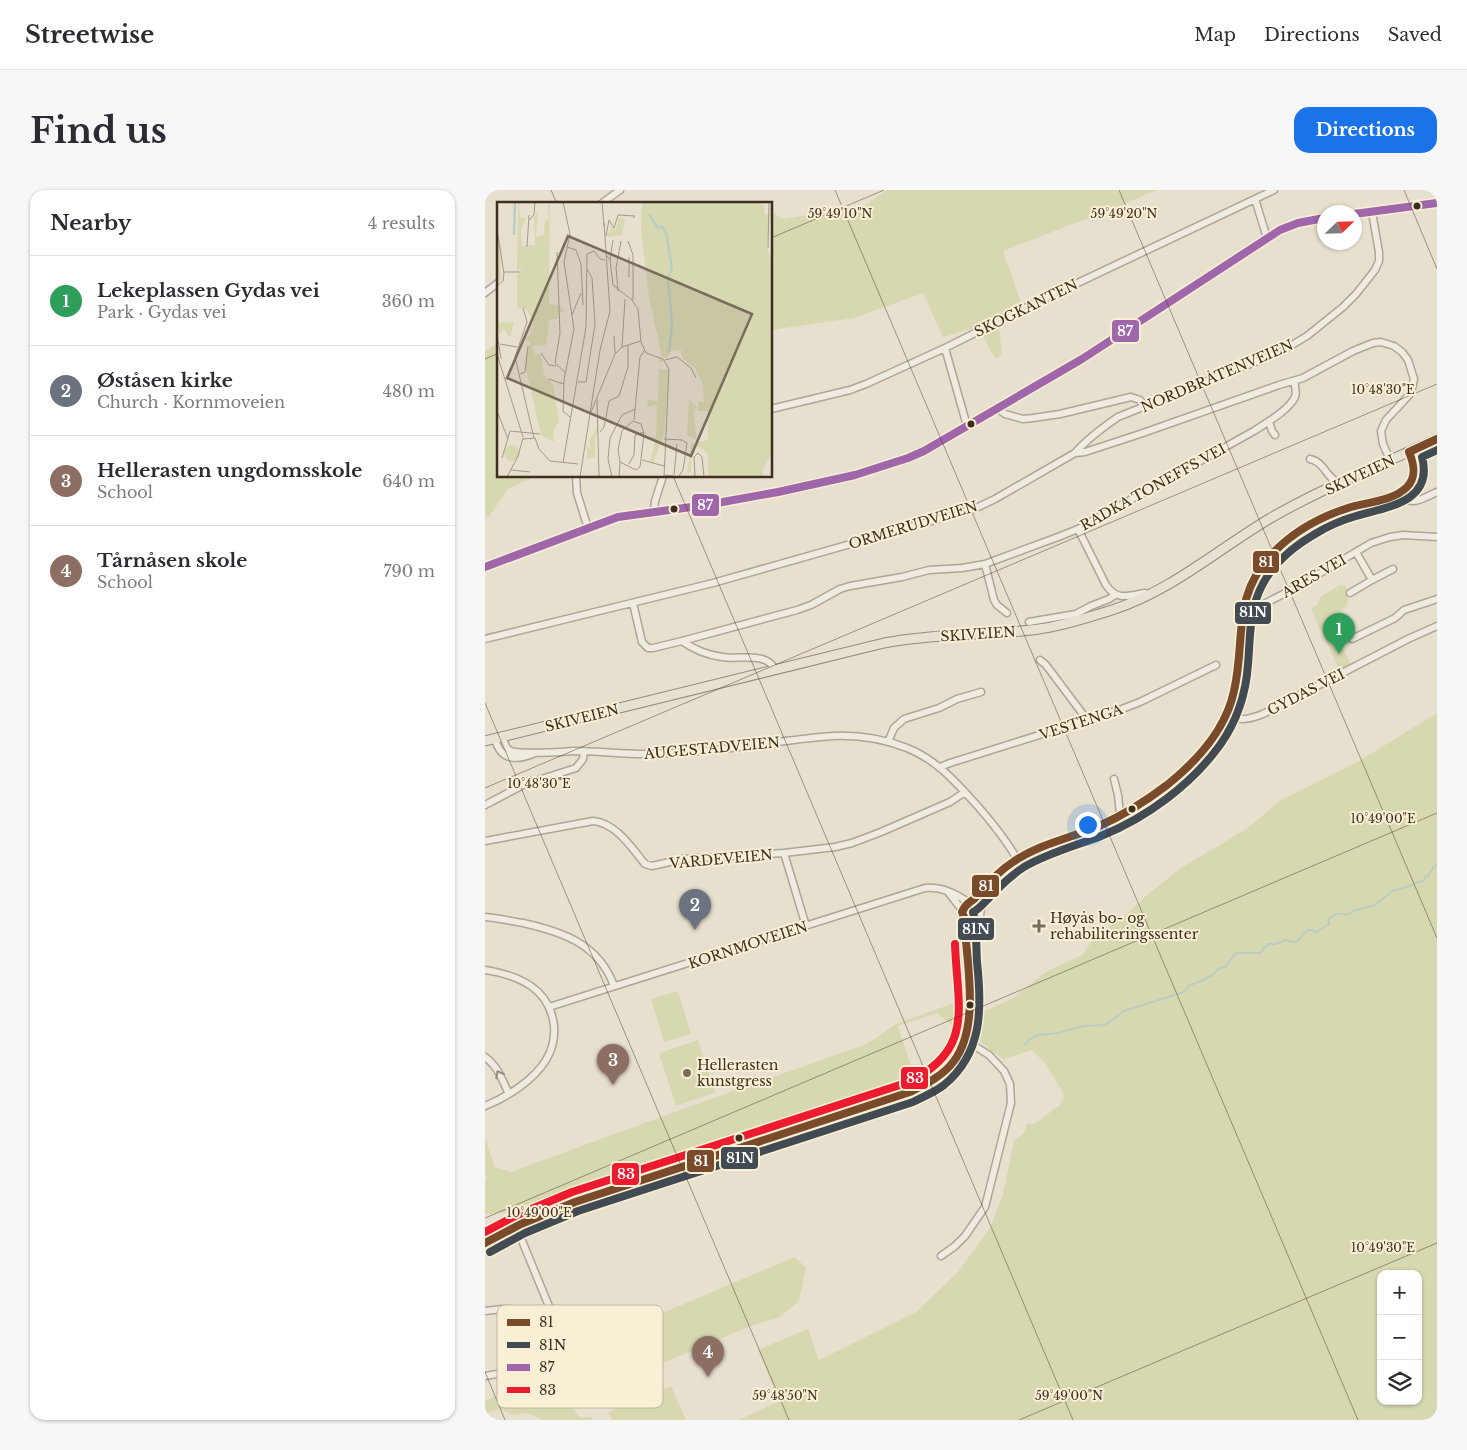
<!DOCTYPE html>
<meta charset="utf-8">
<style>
:root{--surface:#fff;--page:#f7f7f7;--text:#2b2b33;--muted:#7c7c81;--line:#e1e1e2;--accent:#1a73e8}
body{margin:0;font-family:"Libre Baskerville",serif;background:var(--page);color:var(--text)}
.controls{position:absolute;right:15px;bottom:15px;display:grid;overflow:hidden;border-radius:10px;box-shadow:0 1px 4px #0004}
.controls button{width:45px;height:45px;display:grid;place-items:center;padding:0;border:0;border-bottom:1px solid var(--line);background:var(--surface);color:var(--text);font:25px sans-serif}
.compass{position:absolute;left:832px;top:15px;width:45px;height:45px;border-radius:50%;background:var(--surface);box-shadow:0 1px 4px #0004;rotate:67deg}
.you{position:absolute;left:602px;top:634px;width:18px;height:18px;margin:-12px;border:4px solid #fff;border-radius:50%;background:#1a73e8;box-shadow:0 0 0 8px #1a73e833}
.badge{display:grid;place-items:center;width:32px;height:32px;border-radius:50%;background:var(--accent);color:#fff;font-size:16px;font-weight:700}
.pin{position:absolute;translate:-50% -41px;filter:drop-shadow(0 1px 2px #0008)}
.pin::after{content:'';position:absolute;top:26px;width:18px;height:15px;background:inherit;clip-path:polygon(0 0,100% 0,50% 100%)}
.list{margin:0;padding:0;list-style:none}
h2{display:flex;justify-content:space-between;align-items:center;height:65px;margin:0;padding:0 20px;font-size:21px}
h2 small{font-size:16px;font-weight:400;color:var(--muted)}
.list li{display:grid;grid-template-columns:32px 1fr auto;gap:15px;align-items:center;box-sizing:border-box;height:90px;padding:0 20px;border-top:1px solid var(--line)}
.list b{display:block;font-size:19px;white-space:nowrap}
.list p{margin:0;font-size:16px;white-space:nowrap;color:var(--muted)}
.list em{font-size:16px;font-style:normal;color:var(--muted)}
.icon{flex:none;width:28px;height:28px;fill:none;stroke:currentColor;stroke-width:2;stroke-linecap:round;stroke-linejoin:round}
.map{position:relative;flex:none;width:952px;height:1230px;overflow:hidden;border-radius:15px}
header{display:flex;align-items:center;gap:30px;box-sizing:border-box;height:70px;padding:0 25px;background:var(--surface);border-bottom:1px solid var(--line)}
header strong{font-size:24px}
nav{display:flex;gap:28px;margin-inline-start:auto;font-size:18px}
.intro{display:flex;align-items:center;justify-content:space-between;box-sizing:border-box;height:120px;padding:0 30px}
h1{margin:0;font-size:35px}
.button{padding:12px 22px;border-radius:15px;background:var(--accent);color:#fff;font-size:18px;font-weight:700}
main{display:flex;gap:30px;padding:0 30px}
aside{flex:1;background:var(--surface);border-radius:15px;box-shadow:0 1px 4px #0004}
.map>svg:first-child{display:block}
</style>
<header>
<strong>Streetwise</strong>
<nav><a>Map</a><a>Directions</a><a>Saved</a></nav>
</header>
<div class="intro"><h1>Find us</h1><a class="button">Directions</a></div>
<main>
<aside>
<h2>Nearby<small>4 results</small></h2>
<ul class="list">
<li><span class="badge" style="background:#2e9e5b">1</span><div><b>Lekeplassen Gydas vei</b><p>Park · Gydas vei</p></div><em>360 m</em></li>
<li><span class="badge" style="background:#6b7280">2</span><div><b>Øståsen kirke</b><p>Church · Kornmoveien</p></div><em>480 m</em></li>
<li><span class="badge" style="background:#8d6e63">3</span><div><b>Hellerasten ungdomsskole</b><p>School</p></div><em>640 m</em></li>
<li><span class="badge" style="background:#8d6e63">4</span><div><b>Tårnåsen skole</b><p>School</p></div><em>790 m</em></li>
</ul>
</aside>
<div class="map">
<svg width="952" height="1230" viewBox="0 0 952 1230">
<rect width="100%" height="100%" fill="#e8e0ce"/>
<path fill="#d7d8b0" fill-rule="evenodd" d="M402 0H672L629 18 518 61 537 115 513 128 517 165 510 168 493 137 458 147 438 103 369 128 286 140V21L298 29 379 16Z
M14 151V286H52L24 298 5 325 0 328V162Z
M855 395 860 396 863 401 862 416 856 420 863 434 857 437 863 451 856 455 867 476 855 481 826 419 832 415 835 407Z
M952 523V1230H254L294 1211 273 1160 323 1139 334 1170 431 1122 473 1082 505 1038 518 1004 529 951 539 943 542 933 549 934 575 915 579 906 577 901 560 873 547 860 519 869 506 861 495 851 498 822 528 808 561 782 597 765 614 741 634 732 661 706 696 678 763 638 796 610 874 571ZM896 1084H933V1211H896Z
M193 801 206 844 179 852 166 809Z
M483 808 482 825 477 844 452 823 413 836 432 895 275 946 267 945 251 951 243 957 224 964 94 1007 58 1020 0 1024V991L2 990 0 983V949L10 977 26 982 214 913 382 854 411 834Z
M213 850 230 903 191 916 174 863Z
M309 1067 321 1077 314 1111 295 1127 263 1137 168 1177 155 1198 108 1214 105 1154Z
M186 1196 201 1230H127L123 1222Z
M69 1198 95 1227H107L108 1230H57L43 1223 27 1225 14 1219 0 1224V1211L15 1205 32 1212Z"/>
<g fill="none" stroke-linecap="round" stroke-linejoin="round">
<path stroke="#bacdc1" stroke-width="2" d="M540 855 545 849 553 845 572 843 599 836 620 835 639 821 699 802 705 795 716 791 728 785 733 779 741 776 751 763H775L783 754H791L800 750 807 752H812C818 745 821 736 832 742L844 734 843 730C848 725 854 722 862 725L868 721 890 715 907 701 926 696 932 692 939 691 940 687 944 685 945 682 952 674"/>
<g stroke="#ada597" stroke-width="9">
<path id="minor" d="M770 9 782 48
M116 14 135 0
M869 24 952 13
M0 103 14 92
M460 158 482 236
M512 218 520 224 538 229 548 228 575 224 646 207 655 210 659 216
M286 219 365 200 381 194 460 158 542 117 789 0
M784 231 787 241 790 245
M590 263C602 249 617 238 633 227L795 162 822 146 858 117 871 104 890 80 894 71V62L887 22
M825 269C840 272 841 289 855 293
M91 286 92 303 103 338
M914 302C925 319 938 308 952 302
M169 321 170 311 178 286
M593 339 621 395C632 411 643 406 660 403L662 404
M871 362 887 390 908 379
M500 374 509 410 512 415 522 423
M0 377 133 327 221 315 293 302 370 285 423 268 439 261 597 169 795 40 813 33 839 28
M865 403 887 390
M148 413 157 452 163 458H168L197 451 312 420 326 415 355 399 365 396 417 387 444 380 477 378 500 374 573 347 593 339 769 241C781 233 804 220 810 207 812 202 810 196 809 191
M759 417H772L779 414 810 398 886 353 905 347 918 345 952 347
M544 432 591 424 606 416 624 409 630 405
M0 449 228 393 489 319 510 309 590 263 600 262 655 244 794 195 818 188 868 161 888 153 896 152 909 156 917 162 923 170 929 189 926 203 901 230 896 241 898 254 905 270
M867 449 910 428 919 420 952 409
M197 451C208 459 223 465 237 467 252 470 283 461 290 480
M555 470 561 475 603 531
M742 524C754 532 765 529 778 524L923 449 952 436
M18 547C19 552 20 557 24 560 31 565 77 562 88 561 112 561 136 564 160 564 178 564 197 562 216 561 260 558 304 549 348 546 372 545 399 549 422 558 450 569 469 590 489 612 505 630 520 648 532 669
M10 549C16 571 31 571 50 563
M403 552 409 538 419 529 454 518 472 509 496 502
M455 577 465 573 637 519 655 512 731 475
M629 589 633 605 635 625
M0 615 38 595 91 578 98 569 99 561
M0 651 108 631C131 633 146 657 160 674L167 676 198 669 299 663 350 657 367 653 396 642 465 612 480 602
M299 663 321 736
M463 702 477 720
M0 727C13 728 25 731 38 733 78 742 114 754 129 796
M481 754 488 736 495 726 496 718 503 696
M0 780C33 785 65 798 69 836 70 848 67 860 61 870 48 891 22 907 0 916
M64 817 440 698C456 696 470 703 483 712
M0 867C13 876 17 890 24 904
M0 1053 36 1034 90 1012 425 902C509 870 480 795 479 727L477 722 480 715C482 714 484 713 486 712 490 710 493 704 497 701 508 690 519 677 533 669 556 655 589 646 614 636 660 617 712 577 737 533 760 492 750 457 759 415 763 396 775 377 788 363 810 341 837 326 866 317 882 312 910 309 922 297 933 286 929 274 924 262
M456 1066 470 1056 480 1046 500 1017 526 913 525 894 519 881 504 865 480 850
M0 1121 17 1119 39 1120
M0 1186 56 1176C73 1166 76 1148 70 1131L31 1036"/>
</g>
<g stroke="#938a7e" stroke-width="11">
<path id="major" d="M0 551 399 453C450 443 503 446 554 439 579 436 604 427 627 420 686 401 732 360 784 329 837 298 896 275 952 249"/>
</g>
<use href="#minor" stroke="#efebe1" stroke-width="6"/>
<use href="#major" stroke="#e6e1d2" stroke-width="9"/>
<g stroke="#f8efd5" stroke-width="11">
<path id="bus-1" d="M0 1053 36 1034 90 1012 425 902C441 894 458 886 469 871 496 835 481 769 479 727L477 722C482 711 485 714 492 706 502 694 514 681 528 672 554 654 586 648 614 636 639 625 661 611 682 595 712 571 741 539 749 501 761 450 746 406 788 363 809 341 837 326 866 317 884 312 908 311 922 297 932 287 929 274 924 262L952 249"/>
</g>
<g stroke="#f8efd5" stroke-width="11">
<path id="bus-2" d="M5 1062 40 1043 93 1021 428 912C438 907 450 902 459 895 498 863 497 818 492 772 491 757 492 737 488 722 494 719 497 715 502 710 513 698 525 686 539 677 563 663 590 656 616 646 661 628 706 595 735 555 752 531 761 504 763 474 765 453 764 431 771 410 780 381 804 359 830 344 843 336 857 330 871 326 902 317 949 312 937 267L952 260"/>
</g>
<g stroke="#f8efd5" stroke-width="11">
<path id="bus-3" d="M869 24 952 13
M0 377 133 327 221 315 293 302 370 285 423 268 439 261 597 169 795 40 813 33 839 28"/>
</g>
<g stroke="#f8efd5" stroke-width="11">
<path id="bus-4" d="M0 1042 32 1025 87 1002 421 893C491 861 472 816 470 754"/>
</g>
<use href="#bus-1" stroke="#7a4b2a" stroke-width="8"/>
<use href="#bus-2" stroke="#424a52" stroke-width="8"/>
<use href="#bus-3" stroke="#a066aa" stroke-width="8"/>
<use href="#bus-4" stroke="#ed1b2f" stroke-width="8"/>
</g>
<defs><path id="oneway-chevron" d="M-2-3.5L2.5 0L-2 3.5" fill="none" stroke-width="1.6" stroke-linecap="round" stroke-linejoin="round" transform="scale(1.25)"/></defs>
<use stroke="#968c80" href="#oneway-chevron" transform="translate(14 884) rotate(-118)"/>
<path fill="none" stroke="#3d2e1e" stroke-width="1" stroke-opacity="0.45" d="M66 0 72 14M350 0 873 1230M634 0 952 748M919 0 952 79M286 48 399 0M0 169 14 163M188 286 588 1230M0 513 304 1230M0 598 952 194M0 1028 952 623M0 1182 20 1230M534 1230 952 1053"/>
<g fill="#3d2e1e" stroke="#f8efd5" stroke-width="2">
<circle cx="932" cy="16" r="4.5"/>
<circle cx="486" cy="234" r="4.5"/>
<circle cx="189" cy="319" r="4.5"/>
<circle cx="647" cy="619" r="4.5"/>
<circle cx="485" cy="815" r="4.5"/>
<circle cx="254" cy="948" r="4.5"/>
</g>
<g fill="#796c5c" stroke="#f8efd5" stroke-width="2">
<path d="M551.5 728.5h5v5h5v5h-5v5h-5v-5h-5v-5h5z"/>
<circle cx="202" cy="883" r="5"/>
</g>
<g text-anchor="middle" stroke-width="4" stroke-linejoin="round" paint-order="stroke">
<g font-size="14" fill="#3d2e1e" stroke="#f8efd5">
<text transform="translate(541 118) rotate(-26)" y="5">SKOGKANTEN</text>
<text transform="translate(732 186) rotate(-23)" y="5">NORDBRÅTENVEIEN</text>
<text transform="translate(875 285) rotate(-25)" y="5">SKIVEIEN</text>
<text transform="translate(668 297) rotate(-29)" y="5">RADKA TONEFFS VEI</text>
<text transform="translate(428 335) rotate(-17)" y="5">ORMERUDVEIEN</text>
<text transform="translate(829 386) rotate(-30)" y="5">ARES VEI</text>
<text transform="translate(493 444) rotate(-4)" y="5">SKIVEIEN</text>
<text transform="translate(821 502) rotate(-27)" y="5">GYDAS VEI</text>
<text transform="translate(97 528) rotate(-14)" y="5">SKIVEIEN</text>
<text transform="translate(596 532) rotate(-18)" y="5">VESTENGA</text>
<text transform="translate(227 558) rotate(-5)" y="5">AUGESTADVEIEN</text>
<text transform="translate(236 669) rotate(-5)" y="5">VARDEVEIEN</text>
<text transform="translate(263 755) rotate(-18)" y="5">KORNMOVEIEN</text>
</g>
<g font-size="14" fill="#3d2e1e" stroke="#f8efd5" text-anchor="start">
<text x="565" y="733">Høyås bo- og<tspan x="565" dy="16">rehabiliteringssenter</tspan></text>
<text x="212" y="880">Hellerasten<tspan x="212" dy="16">kunstgress</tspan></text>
</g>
</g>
<g transform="translate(12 12)">
<rect width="275" height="275" fill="#e8e0ce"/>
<path d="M21 0H26L22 4 23 16H29L24 26 25 44 38 43 37 15 41 11 39 35 47 33 48 19 52 18 51 0H53L52 102 61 103 68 110 62 111 61 117H53L49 143 35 144 38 152H44L47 173 56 183 62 218 56 230 57 240 44 233 29 167 28 157 33 141 28 137 33 133 36 120 29 107 20 106V73L26 70 23 66 20 69ZM145 0H266L268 13 273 12 270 46 275 62V251L266 267V275H211V252L200 244 194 252V270L190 271 194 242 211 238 210 209H201V200H207L206 183 198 166 186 157 184 148 174 149 169 156 165 154 152 96 144 28ZM122 15 128 18 125 33 110 35 114 25 118 29ZM0 30 5 47 6 60 4 47V77L0 82ZM17 120 13 136 7 127 3 132 0 121ZM162 155 167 158 162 161V167L172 168 167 232 156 262 153 261 158 239 148 237 159 235 160 203 150 205 151 198 161 199ZM192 197 200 205 197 209 199 237 190 234ZM102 222 98 236V255L90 257V244L95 248 92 239ZM7 251a8 8 0 1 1 16 0a8 8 0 1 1-16 0Z" fill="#d7d8b0"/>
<path fill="none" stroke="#bacdc1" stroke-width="2.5" d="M152 12 161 26 165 25 169 30 175 66 171 76 175 122 172 150M17 33 18 0"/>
<path fill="none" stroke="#a49988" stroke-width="1" d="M66 0 73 32 67 60 77 127 67 178 66 209 73 215M105 0 107 24M32 18 37 13 38 0M0 28 7 71 6 79 0 84M109 34 112 18 117 26 121 13 138 14 136 16M131 39 136 53V98M30 45 32 13M70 45 79 48 84 62 86 103M271 46 272 0M60 50 63 131 58 161 69 171M110 54 113 58 116 83 135 98 141 107 144 140 149 151M132 55V75M113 58 116 38M7 70H24M121 89 119 66 124 39M26 106 30 120 18 155 37 236M75 113 84 91M0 131 4 157M117 134 118 151M3 142 20 145M125 145 128 97M44 151 52 163 59 164M149 151 166 157 172 167 167 275M0 152 26 235M168 158 180 155 194 166 199 176M23 172 28 170 31 144M51 177 67 182M81 180H89L98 122 95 76 90 67M100 197 102 275M0 209 11 237M94 210 118 152 125 145 144 139M137 218 143 155 147 149M136 219 144 222 147 232 143 265 139 268 123 260 121 248 125 229ZM13 229 43 232M103 230 107 225 112 199 122 194 131 165V143M26 237 38 236 42 247 53 259 81 262M167 237 185 238 190 241 186 268 182 274M5 256 13 229M145 258 167 264M66 261 89 125 90 52 97 49 103 57 108 58M132 262 137 253 138 233 147 230M14 268 33 270M168 273 183 275M177 273 180 242M10 275 21 254 26 236M83 275 103 148 113 109 107 21M115 275 111 257 113 236 125 213 138 207M122 275 123 260M198 275 197 255 201 251 205 255 207 275"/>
<path fill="#796c5c" fill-opacity="0.15" stroke="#796c5c" stroke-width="2.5" d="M71 34 255 112 194 254 10 176Z"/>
<rect width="275" height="275" fill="none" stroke="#3d2e1e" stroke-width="2.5"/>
</g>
<rect x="12" y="1115" width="166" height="103" rx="8" fill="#f8efd5" stroke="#c0b59e" stroke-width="1"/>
<rect x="22" y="1129" width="23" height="7" fill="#7a4b2a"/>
<rect x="22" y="1152" width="23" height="6" fill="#424a52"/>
<rect x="22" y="1174" width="23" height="7" fill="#a066aa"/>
<rect x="22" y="1197" width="23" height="6" fill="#ed1b2f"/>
<g font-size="14" fill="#3d2e1e">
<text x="54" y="1137">81</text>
<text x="54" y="1160">81N</text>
<text x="54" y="1182">87</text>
<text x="54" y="1205">83</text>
</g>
<g font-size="12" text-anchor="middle" fill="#3d2e1e" stroke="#f8efd5" stroke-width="4" stroke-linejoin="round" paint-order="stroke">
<text x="355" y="28">59°49'10"N</text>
<text x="639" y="28">59°49'20"N</text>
<text x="898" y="204">10°48'30"E</text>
<text x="54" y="598">10°48'30"E</text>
<text x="898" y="633">10°49'00"E</text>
<text x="54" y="1027">10°49'00"E</text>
<text x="898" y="1062">10°49'30"E</text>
<text x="300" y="1210">59°48'50"N</text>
<text x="584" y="1210">59°49'00"N</text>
</g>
<g stroke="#f8efd5" stroke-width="2">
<rect x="626" y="129" width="29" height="24" rx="5" fill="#a066aa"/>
<rect x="206" y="303" width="29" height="24" rx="5" fill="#a066aa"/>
<rect x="767" y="360" width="28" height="24" rx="5" fill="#7a4b2a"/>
<rect x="749" y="411" width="38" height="24" rx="5" fill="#424a52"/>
<rect x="486" y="684" width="29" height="24" rx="5" fill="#7a4b2a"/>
<rect x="472" y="727" width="38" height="24" rx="5" fill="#424a52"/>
<rect x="415" y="876" width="29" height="24" rx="5" fill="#ed1b2f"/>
<rect x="235" y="956" width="39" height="24" rx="5" fill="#424a52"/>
<rect x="201" y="959" width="29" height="24" rx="5" fill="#7a4b2a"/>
<rect x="126" y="972" width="29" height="24" rx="5" fill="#ed1b2f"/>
</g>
<g font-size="14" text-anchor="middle" font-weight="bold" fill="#fff">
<text x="640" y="146">87</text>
<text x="220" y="320">87</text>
<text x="781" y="377">81</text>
<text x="768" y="427">81N</text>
<text x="501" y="701">81</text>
<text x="491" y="744">81N</text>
<text x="430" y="893">83</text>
<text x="255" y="973">81N</text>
<text x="216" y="976">81</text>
<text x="141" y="989">83</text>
</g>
</svg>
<div class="controls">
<button>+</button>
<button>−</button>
<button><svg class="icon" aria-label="layers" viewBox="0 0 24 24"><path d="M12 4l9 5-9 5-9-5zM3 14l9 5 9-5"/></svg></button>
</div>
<svg class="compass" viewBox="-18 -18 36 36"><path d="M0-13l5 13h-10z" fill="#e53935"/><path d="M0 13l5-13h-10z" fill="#7c7c81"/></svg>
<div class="you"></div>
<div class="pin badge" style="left:854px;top:464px;background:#2e9e5b">1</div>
<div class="pin badge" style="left:210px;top:740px;background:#6b7280">2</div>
<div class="pin badge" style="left:128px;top:895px;background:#8d6e63">3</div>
<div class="pin badge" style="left:223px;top:1187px;background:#8d6e63">4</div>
</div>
</main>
